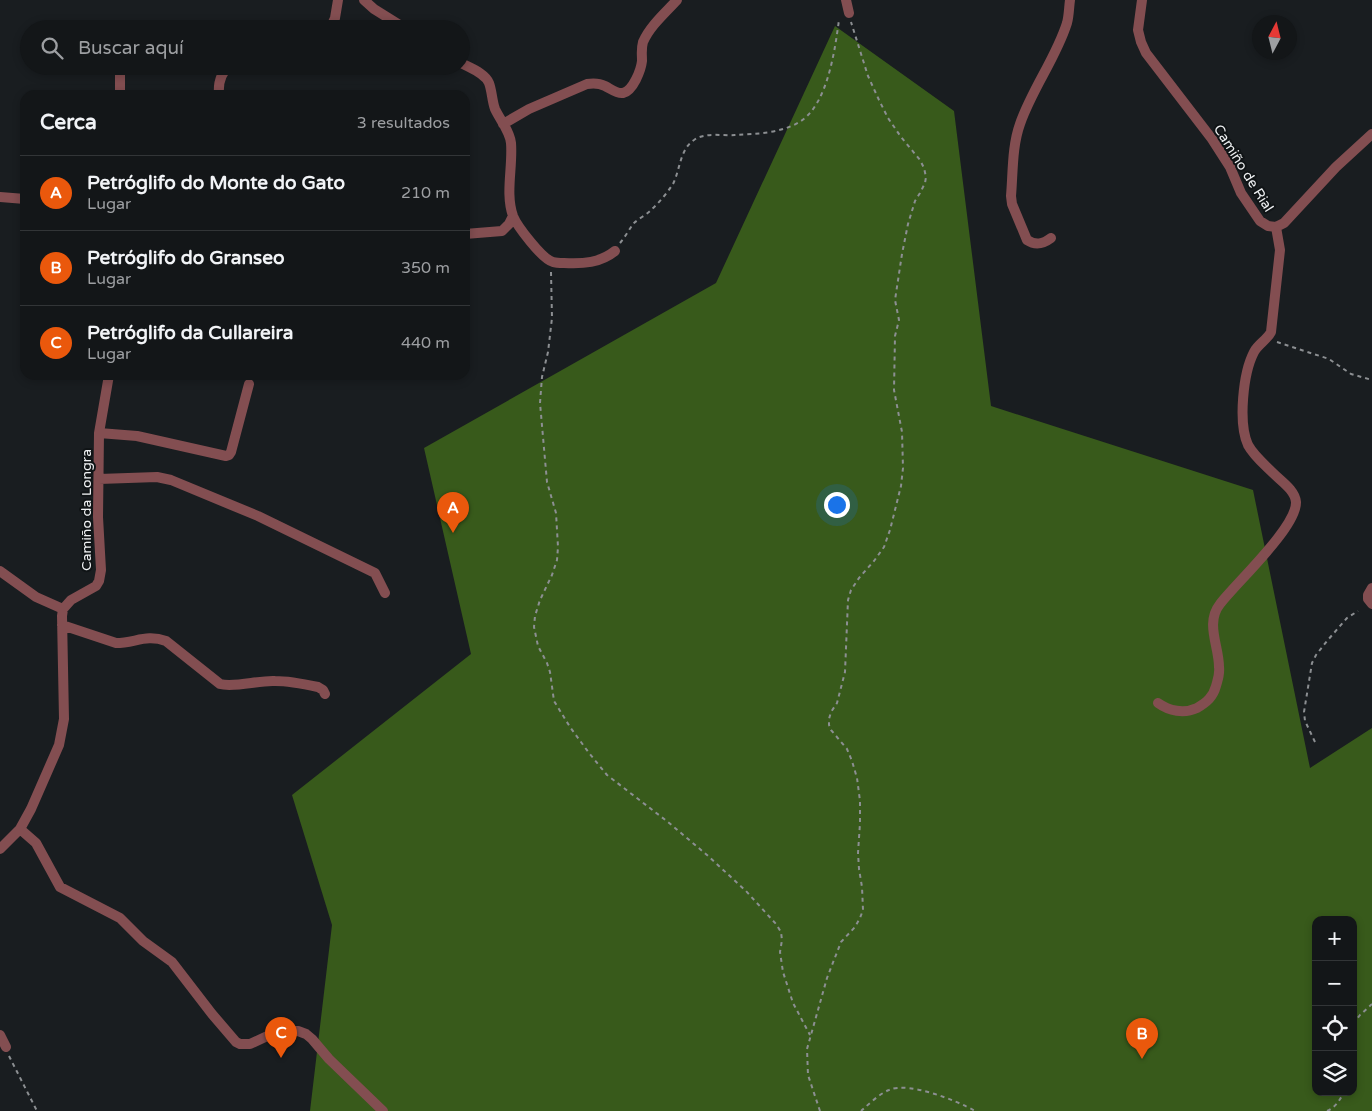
<!DOCTYPE html>
<html lang="es">
<meta charset="utf-8">
<style>
:root{--surface:#131618;--page:#1c1f21;--text:#f1f3f6;--muted:#9d9fa2;--line:#323537;--accent:#ea580c}
body{margin:0;font-family:"Varela Round",sans-serif;background:var(--page);color:var(--text)}
.controls{position:absolute;right:15px;bottom:15px;display:grid;overflow:hidden;border-radius:10px;box-shadow:0 2px 8px #0003}
.controls button{width:45px;height:45px;display:grid;place-items:center;padding:0;border:0;border-bottom:1px solid var(--line);background:var(--surface);color:var(--text);font:25px sans-serif}
.compass{position:absolute;left:1252px;top:15px;width:45px;height:45px;border-radius:50%;background:var(--surface);box-shadow:0 2px 8px #0003;rotate:7deg}
.you{position:absolute;left:836px;top:504px;width:18px;height:18px;margin:-12px;border:4px solid #fff;border-radius:50%;background:#1a73e8;box-shadow:0 0 0 8px #1a73e833}
.badge{display:grid;place-items:center;width:32px;height:32px;border-radius:50%;background:var(--accent);color:#fff;font-size:16px;font-weight:700}
.pin{position:absolute;translate:-50% -41px;filter:drop-shadow(0 1px 2px #0008)}
.pin::after{content:'';position:absolute;top:26px;width:18px;height:15px;background:inherit;clip-path:polygon(0 0,100% 0,50% 100%)}
.list{margin:0;padding:0;list-style:none}
h2{display:flex;justify-content:space-between;align-items:center;height:65px;margin:0;padding:0 20px;font-size:21px}
h2 small{font-size:16px;font-weight:400;color:var(--muted)}
.list li{display:grid;grid-template-columns:32px 1fr auto;gap:15px;align-items:center;box-sizing:border-box;height:75px;padding:0 20px;border-top:1px solid var(--line)}
.list b{display:block;font-size:19px;white-space:nowrap}
.list p{margin:0;font-size:16px;white-space:nowrap;color:var(--muted)}
.list em{font-size:16px;font-style:normal;color:var(--muted)}
.icon{flex:none;width:28px;height:28px;fill:none;stroke:currentColor;stroke-width:2;stroke-linecap:round;stroke-linejoin:round}
.map{position:relative;flex:none;width:1372px;height:1111px;overflow:hidden}
.search{position:absolute;background:var(--surface);box-shadow:0 2px 8px #0003;left:20px;top:20px;width:450px;height:55px;display:flex;align-items:center;gap:12px;box-sizing:border-box;padding:0 18px;border-radius:28px;color:var(--muted);font-size:19px}
.panel{position:absolute;background:var(--surface);box-shadow:0 2px 8px #0003;left:20px;top:90px;width:450px;height:290px;border-radius:15px}
.map>svg:first-child{display:block}
</style>
<div class="map">
<svg width="1372" height="1111" viewBox="0 0 1372 1111">
<rect width="100%" height="100%" fill="#191d20"/>
<path fill="#385a1b" fill-rule="evenodd" d="M835 26 954 111 991 406 1253 490 1310 768 1372 728V1111H310L332 925 292 795 471 654 424 448 716 283ZM1316 920H1353V1092H1316Z"/>
<g fill="none" stroke-linecap="round" stroke-linejoin="round">
<path stroke="#8c8f92" stroke-width="2" stroke-dasharray="4 4" stroke-linecap="butt" d="M620 243C625 237 629 230 633 224 638 219 646 215 651 210 659 203 667 193 673 184 680 170 680 149 694 140 705 132 722 136 735 135 756 134 783 133 801 121 828 103 835 49 839 20
M551 272 552 318 548 352 542 377 540 403 547 482 556 513 558 547 557 560 552 575 540 600 535 616 534 627 538 646 547 663 550 672 554 701 570 727 589 753 607 775 668 822 707 855 746 891 776 924 781 932 782 940 780 952 783 972 793 1003 810 1035
M1277 342 1329 359 1351 374 1372 380
M1315 742 1305 721 1304 712 1312 663 1316 655 1327 641 1347 618 1358 611
M1353 1024 1360 1015 1372 1004
M9 1056 37 1111
M820 1111 808 1075 807 1049 827 978 841 942 855 927 860 918 863 910 862 887 859 869 858 853 860 823V801L857 778 852 761 847 749 831 730 829 725V719L831 712 837 703 845 672 848 600 851 590 859 578 874 561 884 547 890 530 901 486 903 468 902 432 894 390 895 336 899 320 895 300 902 254 908 224 915 201 920 193 925 183 926 177 924 168 920 160 901 137 888 118 879 100 868 76 851 22
M861 1111C869 1104 879 1094 889 1090 908 1081 958 1101 975 1111
M1327 1111C1335 1108 1340 1100 1344 1092"/>
<path stroke="#834e51" stroke-width="10" d="M364 0 374 9 406 29
M846 0 849 13
M1142 0 1138 30 1141 42 1146 53 1212 139 1230 167 1241 193 1260 221 1268 226 1276 227 1284 223 1336 167 1372 134
M330 29 335 18 338 0
M461 63C470 68 485 73 489 83 492 91 492 101 495 109 500 120 510 131 511 143 513 167 505 193 513 216 517 226 542 259 553 262 556 263 561 263 564 263 583 264 600 263 615 251
M120 66V95
M219 95C218 83 220 73 230 66
M503 124 529 109 587 84C593 83 599 83 605 86 611 89 617 94 623 93 633 91 641 70 642 61 642 54 641 49 643 42 650 26 665 13 677 0
M0 197 25 199
M465 234 502 231 509 224 513 216
M1051 238C1043 244 1036 246 1027 240L1012 204 1011 196C1013 173 1012 146 1020 124 1032 89 1056 58 1067 23 1069 16 1069 7 1070 0
M99 433 137 436 226 456 229 455 231 452 249 384
M99 479 157 477 171 480 258 516 375 573 385 593
M0 571 36 597 63 609
M1372 588 1368 595V599L1372 604
M62 625 116 643C135 643 146 634 166 641L220 684C234 688 259 680 275 681 289 681 304 684 318 687L323 690 325 694
M1158 703C1169 711 1184 714 1197 708 1207 702 1213 697 1216 686 1218 679 1220 674 1219 667 1219 646 1205 623 1220 604 1236 583 1297 527 1296 502 1295 490 1281 481 1273 473 1264 464 1254 456 1248 445 1238 423 1243 373 1254 352 1258 344 1267 340 1271 332L1280 250 1276 227
M20 829 36 843 60 887 120 918 143 941 172 962 212 1014 236 1042 240 1044H250L278 1031H298L306 1034 312 1039 329 1059 383 1111
M0 849 20 829 31 809 59 745 64 719 62 616 63 609 71 600 96 586 99 581 101 570 98 517 99 433 109 375
M0 1035 6 1047"/>
</g>
<g text-anchor="middle" stroke-width="4" stroke-linejoin="round" paint-order="stroke">
<g font-size="14" fill="#eef0f2" stroke="#101416">
<text transform="translate(1244 168) rotate(58)" y="5">Camiño de Rial</text>
<text transform="translate(86 510) rotate(-90)" y="5">Camiño da Longra</text>
</g>
</g>
</svg>
<div class="controls">
<button>+</button>
<button>−</button>
<button><svg class="icon" aria-label="locate" viewBox="0 0 24 24"><circle cx="12" cy="12" r="6"/><path d="M12 2v4M12 18v4M2 12h4M18 12h4"/></svg></button>
<button><svg class="icon" aria-label="layers" viewBox="0 0 24 24"><path d="M12 4l9 5-9 5-9-5zM3 14l9 5 9-5"/></svg></button>
</div>
<svg class="compass" viewBox="-18 -18 36 36"><path d="M0-13l5 13h-10z" fill="#e53935"/><path d="M0 13l5-13h-10z" fill="#9d9fa2"/></svg>
<div class="you"></div>
<div class="pin badge" style="left:453px;top:533px">A</div>
<div class="pin badge" style="left:1142px;top:1059px">B</div>
<div class="pin badge" style="left:281px;top:1058px">C</div>
<div class="search"><svg class="icon" aria-label="search" viewBox="0 0 24 24"><circle cx="10" cy="10" r="6"/><path d="M15 15l6 6"/></svg>Buscar aquí</div>
<section class="panel">
<h2>Cerca<small>3 resultados</small></h2>
<ul class="list">
<li><span class="badge">A</span><div><b>Petróglifo do Monte do Gato</b><p>Lugar</p></div><em>210 m</em></li>
<li><span class="badge">B</span><div><b>Petróglifo do Granseo</b><p>Lugar</p></div><em>350 m</em></li>
<li><span class="badge">C</span><div><b>Petróglifo da Cullareira</b><p>Lugar</p></div><em>440 m</em></li>
</ul>
</section>
</div>
